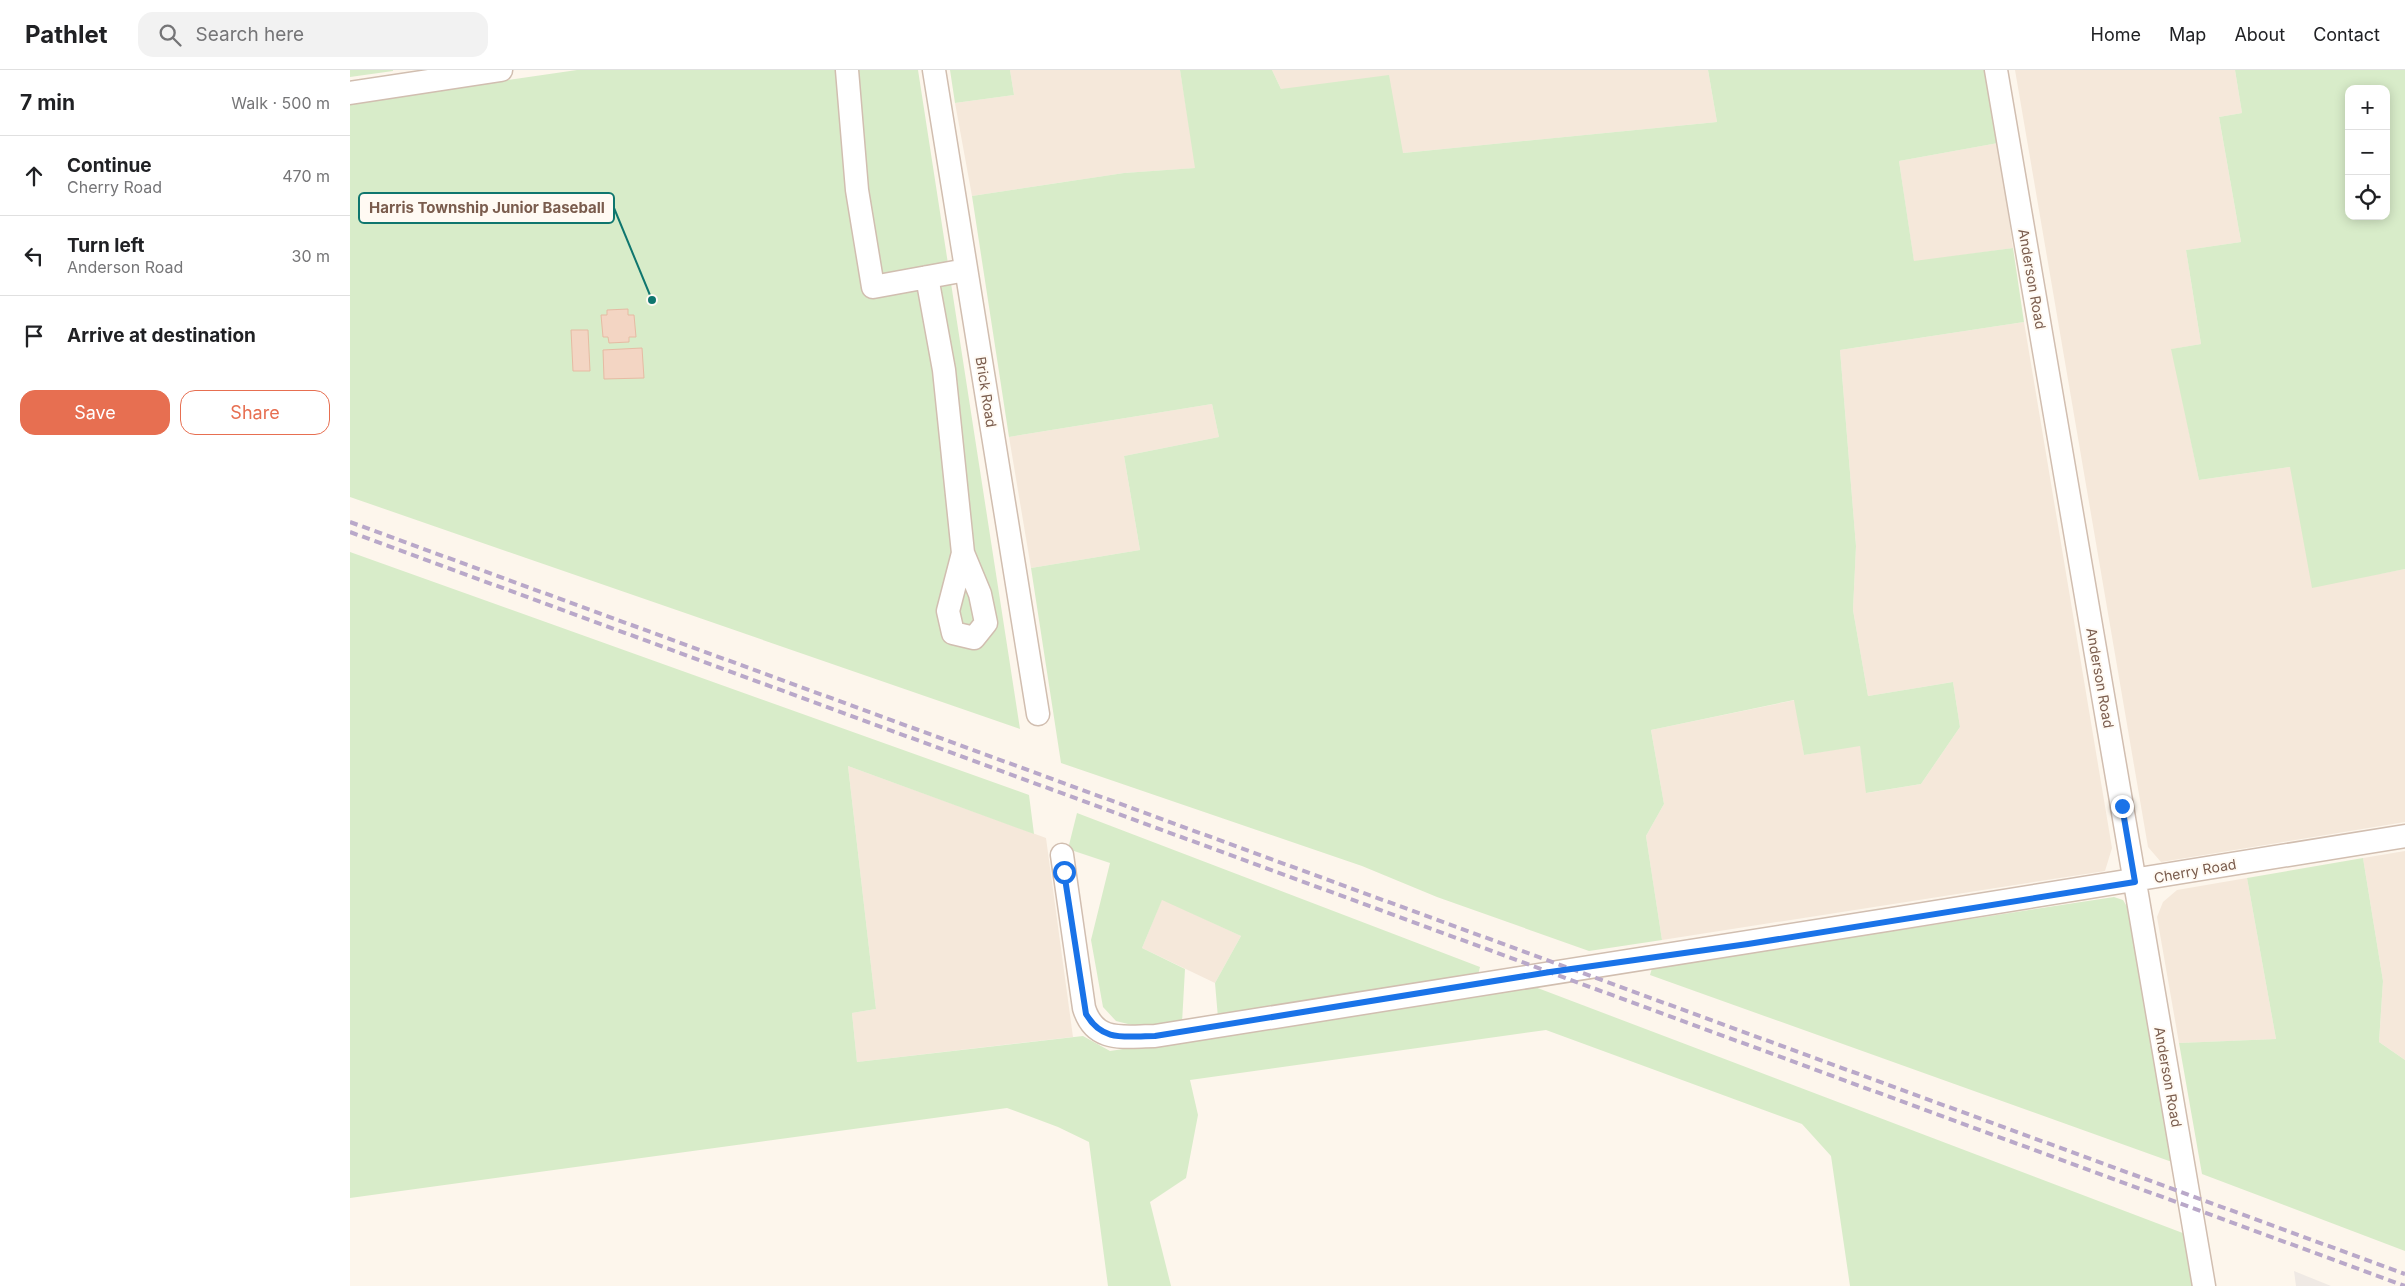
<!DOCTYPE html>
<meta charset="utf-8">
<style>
:root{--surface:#fff;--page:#f2f2f2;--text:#202124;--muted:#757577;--line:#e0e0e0;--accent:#e76f51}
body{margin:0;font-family:Inter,sans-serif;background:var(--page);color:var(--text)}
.controls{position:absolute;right:15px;top:15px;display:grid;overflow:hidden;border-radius:10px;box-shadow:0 2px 12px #0003}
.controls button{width:45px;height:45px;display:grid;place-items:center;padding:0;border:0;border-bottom:1px solid var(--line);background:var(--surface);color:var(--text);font:25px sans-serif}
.stop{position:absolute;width:15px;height:15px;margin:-11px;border:4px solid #1a73e8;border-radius:50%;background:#fff}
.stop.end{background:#1a73e8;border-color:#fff;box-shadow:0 1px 5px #0008}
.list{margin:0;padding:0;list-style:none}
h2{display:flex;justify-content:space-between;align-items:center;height:65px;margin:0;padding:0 20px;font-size:21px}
h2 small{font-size:16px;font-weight:400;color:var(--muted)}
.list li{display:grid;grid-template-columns:32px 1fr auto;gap:15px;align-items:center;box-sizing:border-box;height:80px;padding:0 20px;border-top:1px solid var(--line)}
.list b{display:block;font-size:19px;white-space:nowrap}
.list p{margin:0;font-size:16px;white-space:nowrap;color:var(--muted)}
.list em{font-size:16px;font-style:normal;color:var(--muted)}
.actions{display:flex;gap:10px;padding:15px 20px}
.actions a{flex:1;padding:11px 0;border:1px solid var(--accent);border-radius:15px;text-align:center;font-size:18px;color:var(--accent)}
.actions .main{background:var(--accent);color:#fff}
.icon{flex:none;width:28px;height:28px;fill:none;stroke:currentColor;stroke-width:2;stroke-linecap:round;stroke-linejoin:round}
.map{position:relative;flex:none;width:2055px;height:1216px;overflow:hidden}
header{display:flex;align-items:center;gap:30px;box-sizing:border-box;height:70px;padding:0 25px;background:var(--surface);border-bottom:1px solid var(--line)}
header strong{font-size:24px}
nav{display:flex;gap:28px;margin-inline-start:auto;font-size:18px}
.search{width:350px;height:45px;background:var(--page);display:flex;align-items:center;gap:12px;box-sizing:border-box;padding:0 18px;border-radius:15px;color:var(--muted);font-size:19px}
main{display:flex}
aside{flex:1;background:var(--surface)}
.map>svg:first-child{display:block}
</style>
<header>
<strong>Pathlet</strong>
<div class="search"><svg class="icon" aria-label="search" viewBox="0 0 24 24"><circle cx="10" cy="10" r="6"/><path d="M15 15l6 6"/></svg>Search here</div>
<nav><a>Home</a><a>Map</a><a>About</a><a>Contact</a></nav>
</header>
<main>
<aside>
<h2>7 min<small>Walk · 500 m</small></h2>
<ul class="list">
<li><svg class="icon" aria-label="ahead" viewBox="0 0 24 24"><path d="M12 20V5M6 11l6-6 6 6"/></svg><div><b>Continue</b><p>Cherry Road</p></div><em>470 m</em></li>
<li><svg class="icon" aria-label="left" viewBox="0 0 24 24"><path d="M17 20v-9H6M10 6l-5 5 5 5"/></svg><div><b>Turn left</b><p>Anderson Road</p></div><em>30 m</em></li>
<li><svg class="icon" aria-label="arrive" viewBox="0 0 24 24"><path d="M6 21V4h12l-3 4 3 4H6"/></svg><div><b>Arrive at destination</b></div></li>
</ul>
<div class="actions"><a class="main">Save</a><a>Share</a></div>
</aside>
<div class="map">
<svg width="2055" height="1216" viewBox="0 0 2055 1216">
<rect width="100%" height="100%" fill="#fdf6ec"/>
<path fill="#f5e8da" d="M660 0H830L846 98 774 103 622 126 605 33 664 25Z
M922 0H1358L1367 52 1053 83 931 19Z
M1665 0H1885L1892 43 1869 47 1891 172 1836 180 1851 274 1822 279 1849 410 1940 397 2029 504 2055 499V752L1811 792 1798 777Z
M1648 73 1663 178 1564 192 1549 91Z
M1674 252 1762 778 1755 801 1312 870 1296 766 1314 734 1301 660 1445 630 1454 685 1510 675 1517 723 1571 714 1610 657 1603 612 1518 626 1503 540 1506 476 1490 280Z
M862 334 869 367 774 386 790 480 681 498 659 367Z
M498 696 696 768 723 967 507 992 502 943 526 939Z
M2055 781V990L2029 972 2033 911 2013 788Z
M1897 808 1926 969 1829 973 1807 847 1813 832 1827 820Z
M812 829 891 866 865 913 792 878Z"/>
<path fill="#efe9e4" d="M1944 1201 1981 1216H1946Z"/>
<path fill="#d8ecc9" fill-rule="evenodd" d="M0 0H43V1L0 7Z
M227 0H568L670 659 0 427V33Z
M600 0H660L664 25 605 33Z
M830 0H922L931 19 1039 5 1053 83 1367 52 1358 0H1635L1648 73 1549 91 1564 191 1663 178 1674 252 1490 280 1506 476 1503 540 1518 626 1603 612 1610 657 1571 714 1516 723 1510 676 1454 685 1444 630 1301 660 1314 734 1296 766 1312 870 1239 881 1087 827 1012 796 711 693 681 498 790 480 774 386 869 367 862 334 659 367 622 126 774 103 845 98Z
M1885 0H2055V499L1962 518 1940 397 1849 410 1821 279 1851 274 1836 180 1891 172 1869 47 1892 43ZM1999 19H2036V146H1999Z
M0 482 679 725 684 764 498 696 526 939 502 943 507 992 733 966 760 981 1185 917 1838 1165 1846 1216H1500L1481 1086 1452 1054 1196 960 840 1010 848 1045 836 1108 800 1132 821 1216H758L739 1072 708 1057 657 1038 0 1128Z
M727 743 1130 897 1128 905 868 948 865 913 891 866 812 830 792 878 835 899 832 953 790 957 766 951 753 937 741 870 760 793 718 779Z
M2013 788 2033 911 2029 972 2055 990V1181L1852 1104 1829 973 1926 969 1897 808Z
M1764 827 1773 830 1782 845 1822 1092 1300 905 1302 898Z"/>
<path fill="#f3d5c3" stroke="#e6bba3" d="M278 239V245H284L286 267H279V272L259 273 258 267H253L251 245H257V240Z
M221 260H238L240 301H223Z
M292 278 294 308 254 309 253 280Z"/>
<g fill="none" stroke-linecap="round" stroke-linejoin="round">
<g stroke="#d1beb0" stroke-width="25">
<path id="minor" d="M497 0 507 120 523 217 616 200
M584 0 688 644
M1646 0 1854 1216
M0 23 151 0
M577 207 594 300 613 483 630 524 636 553 624 568 603 563 598 541 613 483
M712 785 734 938C745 974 775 966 805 966 1221 898 1639 836 2055 766"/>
</g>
<use href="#minor" stroke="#fff" stroke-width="22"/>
<path stroke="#b9a8c9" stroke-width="4" stroke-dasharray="8 5" stroke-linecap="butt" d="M0 452 2055 1204
M0 462 2055 1216"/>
</g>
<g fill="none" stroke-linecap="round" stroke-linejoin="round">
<path stroke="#1a73e8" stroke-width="6" d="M714 802 736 944C753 973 776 966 805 966L1200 902 1398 874 1785 812 1772 736"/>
</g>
<g text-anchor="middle" stroke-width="4" stroke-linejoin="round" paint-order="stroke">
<g font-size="14" fill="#7a5c4d" stroke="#fffaf3">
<text transform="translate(1682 209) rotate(80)" y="5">Anderson Road</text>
<text transform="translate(636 322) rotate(81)" y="5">Brick Road</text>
<text transform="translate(1750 608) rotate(80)" y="5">Anderson Road</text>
<text transform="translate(1845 801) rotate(-10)" y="5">Cherry Road</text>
<text transform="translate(1818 1007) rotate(80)" y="5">Anderson Road</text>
</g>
</g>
<path fill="none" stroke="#0f766e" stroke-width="2" d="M302 230L264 138"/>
<circle fill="#0f766e" stroke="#fffaf3" stroke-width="2" cx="302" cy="230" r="5"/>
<rect fill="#fffaf3" stroke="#0f766e" stroke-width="2" x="9" y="123" width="255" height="30" rx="5"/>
<g font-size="15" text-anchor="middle" font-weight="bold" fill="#7a5c4d">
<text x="137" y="143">Harris Township Junior Baseball</text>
</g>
</svg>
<div class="controls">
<button>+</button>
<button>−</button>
<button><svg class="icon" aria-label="locate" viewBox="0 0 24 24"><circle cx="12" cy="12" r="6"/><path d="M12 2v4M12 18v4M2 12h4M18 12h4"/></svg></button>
</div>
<div class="stop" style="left:714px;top:802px"></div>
<div class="stop end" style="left:1772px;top:736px"></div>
</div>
</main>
